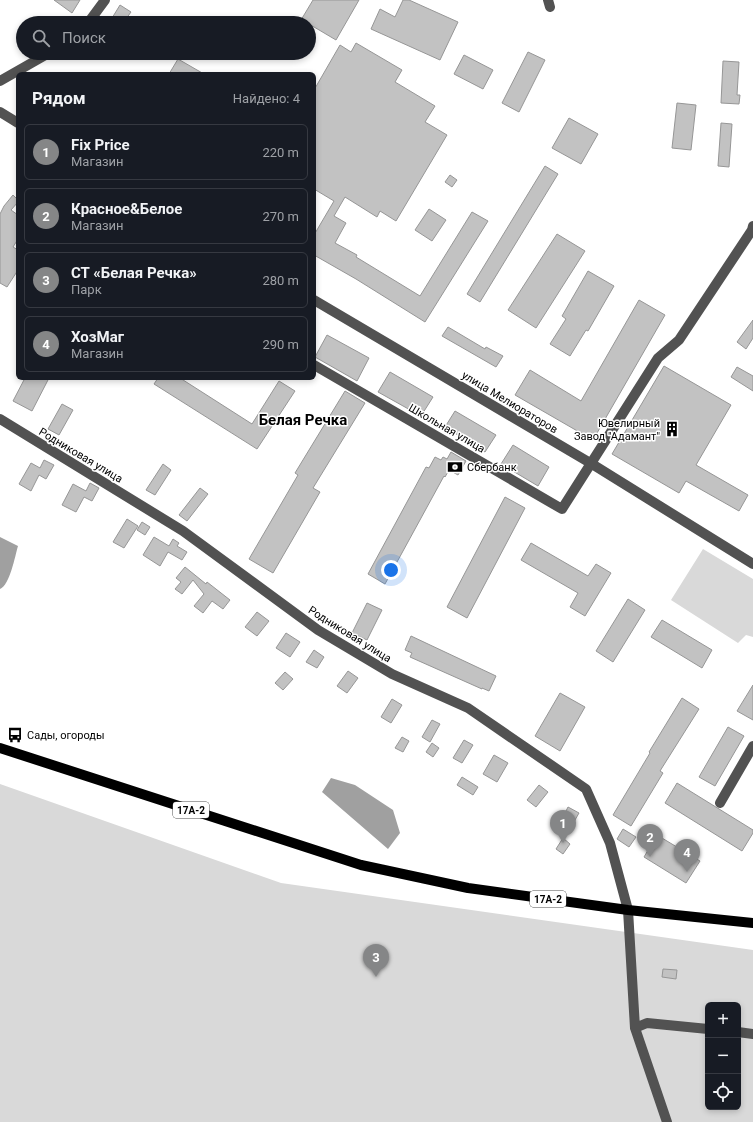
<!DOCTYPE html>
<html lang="ru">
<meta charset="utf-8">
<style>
:root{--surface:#171b24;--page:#20242c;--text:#f1f3f6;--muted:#9ea1a6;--line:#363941;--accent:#858687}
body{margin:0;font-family:Roboto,sans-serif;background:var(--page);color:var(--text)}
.controls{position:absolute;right:12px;bottom:12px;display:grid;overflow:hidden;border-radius:6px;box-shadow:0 2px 6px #0003}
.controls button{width:36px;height:36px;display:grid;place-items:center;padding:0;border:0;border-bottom:1px solid var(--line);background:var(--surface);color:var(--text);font:20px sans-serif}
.you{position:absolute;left:391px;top:570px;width:14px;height:14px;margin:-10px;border:3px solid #fff;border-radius:50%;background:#1a73e8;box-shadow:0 0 0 6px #1a73e833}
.badge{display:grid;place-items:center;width:26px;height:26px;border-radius:50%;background:var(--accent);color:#fff;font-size:13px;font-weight:700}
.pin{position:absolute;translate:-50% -33px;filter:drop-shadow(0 1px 2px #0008)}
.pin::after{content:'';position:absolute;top:21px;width:14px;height:12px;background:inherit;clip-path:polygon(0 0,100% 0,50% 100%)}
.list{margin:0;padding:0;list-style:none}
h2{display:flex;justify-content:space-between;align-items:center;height:52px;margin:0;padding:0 16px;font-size:17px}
h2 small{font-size:13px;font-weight:400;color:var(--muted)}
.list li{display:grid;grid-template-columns:26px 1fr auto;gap:12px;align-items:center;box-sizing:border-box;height:56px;margin:0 8px 8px;padding:0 8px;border:1px solid var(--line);border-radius:6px}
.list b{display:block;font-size:15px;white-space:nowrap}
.list p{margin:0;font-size:13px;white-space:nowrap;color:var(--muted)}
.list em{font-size:13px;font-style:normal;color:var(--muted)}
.icon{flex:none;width:22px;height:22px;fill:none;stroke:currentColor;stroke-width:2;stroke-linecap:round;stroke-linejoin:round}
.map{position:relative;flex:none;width:753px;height:1122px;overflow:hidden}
.search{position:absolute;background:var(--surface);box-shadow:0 2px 6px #0003;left:16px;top:16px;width:300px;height:44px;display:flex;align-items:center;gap:10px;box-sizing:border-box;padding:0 14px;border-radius:22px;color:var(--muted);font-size:15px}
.panel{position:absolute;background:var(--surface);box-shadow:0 2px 6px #0003;left:16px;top:72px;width:300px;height:308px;border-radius:6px}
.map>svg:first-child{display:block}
</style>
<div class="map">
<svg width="753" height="1122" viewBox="0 0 753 1122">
<rect width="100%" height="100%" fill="#fff"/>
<path fill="#d9d9d9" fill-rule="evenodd" d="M703 549 753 579V637L746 635 738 643 671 600Z
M0 784 281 883 753 950V1122H0ZM708 1005H738V1107H708Z"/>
<path fill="#a0a0a0" d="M0 537 18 546C15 556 10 585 0 589Z
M331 778 355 785 393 810 400 833 388 849 322 792Z"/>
<path fill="#c2c2c2" stroke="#969696" d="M54 0H80L72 13Z
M313 0H359L336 40 309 24V23L301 20Z
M403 0H409L458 22 440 60 371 29 380 9 395 17Z
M120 5 131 12 123 23H109Z
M356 43 402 70 395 82 435 106 425 122 447 135 396 221 380 211 377 217 345 197 334 216 346 223 335 243 357 255 356 257 420 296 472 212 488 221 425 322 356 279 314 255V235L334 201 314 189V90L340 45 351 52Z
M528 52 545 60 519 112 502 103Z
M464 55 493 70 483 89 454 74Z
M178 59 204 74H169Z
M723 61 739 62 737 95H740L739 104 721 103Z
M677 103 696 105 691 150 672 148Z
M569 118 598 134 581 164 552 148Z
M721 123 732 124 729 167 718 166Z
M545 166 558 174 480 302 467 294Z
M450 175 457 180 452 187 445 182Z
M13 195 18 200V202L11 210 18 215V239L13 247 18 250V270L7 287 0 283V214L4 206Z
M429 209 446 220 432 241 415 230Z
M557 234 585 251 536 328 508 310Z
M588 271 614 286 588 331 586 330 570 356 550 344 566 319 562 316Z
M639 300 665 315 593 440 515 395 530 370 581 401Z
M753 320V338L746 349 737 342Z
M448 327 485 349 486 347 503 356 496 367 442 336Z
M327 335 369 358 357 381 315 357Z
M664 366 731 405 696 465 748 495 739 511 686 481 679 493 612 454Z
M737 367 753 376V391L731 377Z
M390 372 433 397 421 416 378 392Z
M25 378H49L32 411 13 401Z
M158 378H180L252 424 279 381 295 391 257 449 154 384Z
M345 391 365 403 313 488 320 492 273 573 249 559 298 475 295 473Z
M62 404 73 410 59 435 48 429Z
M455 411 496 435 485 452 445 427Z
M513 445 549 467 538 486 501 464Z
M451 452 466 461 458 475 449 470 445 477 444 476 385 584 368 574 426 467 429 468 435 457 441 460 443 457 447 459Z
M44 460 54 465 46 479 39 475 31 491 19 484 31 463 40 468Z
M163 464 171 470 155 495 146 490Z
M90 483 99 488 92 501 84 497 76 512 62 505 73 484 86 491Z
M200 488 208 494 187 521 179 515Z
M505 497 525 508 467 618 447 607Z
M127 519 138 526 124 548 113 542Z
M142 522 150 527 145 535 137 530Z
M154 537 169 546 173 539 179 543 177 546 187 552 182 560 168 552 160 566 143 555Z
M531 543 588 576 596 564 611 573 585 616 570 607 578 593 521 560Z
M185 567 206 584 207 582 230 600 223 609 212 601 203 613 194 606 204 594 193 580 182 594 175 589 181 582 176 578Z
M628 599 645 610 613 662 596 651Z
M367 603 382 610 367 640 352 633Z
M257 612 269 621 257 636 245 627Z
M662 620 712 650 702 668 651 637Z
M286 633 300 642 290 657 276 648Z
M411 636 496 676 489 691 482 688V689L410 657 412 653 405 650Z
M314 650 324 657 317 668 306 662Z
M348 671 358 678 347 693 337 686Z
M285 672 293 679 283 690 275 683Z
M753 685V720L737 711Z
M560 693 585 707 560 751 535 736Z
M682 698 699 709 660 771 663 773 631 826 613 815 650 753 649 752Z
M392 699 402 705 391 723 381 717Z
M432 720 440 724 430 742 422 737Z
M728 727 744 736 715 786 699 777Z
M402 737 409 741 403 752 395 748Z
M464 740 473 745 462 763 453 758Z
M432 743 439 748 433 757 426 752Z
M494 755 508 763 497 782 483 774Z
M462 777 478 787 473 795 457 785Z
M677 783 753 830V833L742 851 665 803Z
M539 785 548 792 536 807 527 800Z
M568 807 579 813 571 827 561 821Z
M623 829 636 837 629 847 617 839Z
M657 835 700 861 686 883 644 857Z
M563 838 570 844 563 854 556 849Z
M663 969 677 970 676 979 662 977Z"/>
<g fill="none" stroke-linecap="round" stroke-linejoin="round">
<path stroke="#525252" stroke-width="10" d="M548 0 550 7
M88 23 105 0
M0 81 49 53
M0 112 18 123
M314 300 592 464 753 564
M314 365 562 509 658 358 679 340 752 230 753 226
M0 419 183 531 318 630 392 674 468 708 586 789 610 843 628 910 635 1028 667 1122
M720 803 753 746
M635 1028 647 1023 708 1029
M738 1032 753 1034"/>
<path stroke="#000" stroke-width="10" d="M0 748 361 865 468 888 628 910 753 923"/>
</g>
<defs>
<g id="building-bare" transform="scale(1.2)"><path d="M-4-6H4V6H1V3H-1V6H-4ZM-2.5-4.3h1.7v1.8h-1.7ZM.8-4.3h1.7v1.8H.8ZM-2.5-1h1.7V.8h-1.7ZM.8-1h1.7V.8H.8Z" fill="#000" stroke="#fff" stroke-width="2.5" paint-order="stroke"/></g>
<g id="bank-bare" transform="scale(1.2)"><path d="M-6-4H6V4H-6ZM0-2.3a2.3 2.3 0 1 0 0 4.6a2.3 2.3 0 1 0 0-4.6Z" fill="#000" stroke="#fff" stroke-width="2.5" paint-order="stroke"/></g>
<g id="bus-bare" transform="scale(1.2)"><path d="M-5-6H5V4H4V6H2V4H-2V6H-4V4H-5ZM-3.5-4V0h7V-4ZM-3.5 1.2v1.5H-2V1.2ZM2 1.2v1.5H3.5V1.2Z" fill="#000" stroke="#fff" stroke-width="2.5" paint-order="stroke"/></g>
</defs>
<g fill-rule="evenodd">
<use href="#building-bare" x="672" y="429"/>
<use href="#bank-bare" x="455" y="467"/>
<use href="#bus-bare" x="15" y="735"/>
</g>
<g text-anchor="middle" stroke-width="3" stroke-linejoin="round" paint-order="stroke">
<g fill="#fff" stroke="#4c4c4c" stroke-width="1">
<rect x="173" y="802" width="36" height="16" rx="3"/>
<rect x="530" y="891" width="36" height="16" rx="3"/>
</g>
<g font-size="10" font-weight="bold" fill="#000">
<text x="191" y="814">17А-2</text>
<text x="548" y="903">17А-2</text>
</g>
<g font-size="11" fill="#000" stroke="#fff">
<text transform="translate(510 402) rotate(31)" y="4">улица Мелиораторов</text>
<text transform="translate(447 428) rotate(30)" y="4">Школьная улица</text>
<text transform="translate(81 455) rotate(31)" y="4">Родниковая улица</text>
<text transform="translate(350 634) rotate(32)" y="4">Родниковая улица</text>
</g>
<g font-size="11" fill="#000" stroke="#fff" text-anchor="start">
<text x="660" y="427" text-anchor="end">Ювелирный<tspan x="660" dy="13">Завод "Адамант"</tspan></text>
<text x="467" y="471">Сбербанк</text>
<text x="27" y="739">Сады, огороды</text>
</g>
<g font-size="15" font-weight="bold" fill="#000" stroke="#fff">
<text x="303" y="425">Белая Речка</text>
</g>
</g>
</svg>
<div class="controls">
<button>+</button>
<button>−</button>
<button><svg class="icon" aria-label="locate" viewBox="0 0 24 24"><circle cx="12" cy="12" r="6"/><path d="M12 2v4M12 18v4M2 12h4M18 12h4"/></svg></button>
</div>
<div class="you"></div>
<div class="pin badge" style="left:563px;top:843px">1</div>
<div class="pin badge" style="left:650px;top:857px">2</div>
<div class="pin badge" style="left:376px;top:977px">3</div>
<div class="pin badge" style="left:687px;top:872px">4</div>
<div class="search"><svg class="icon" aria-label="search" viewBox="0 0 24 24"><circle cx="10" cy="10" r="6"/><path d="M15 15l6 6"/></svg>Поиск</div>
<section class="panel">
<h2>Рядом<small>Найдено: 4</small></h2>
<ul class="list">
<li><span class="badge">1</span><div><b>Fix Price</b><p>Магазин</p></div><em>220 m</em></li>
<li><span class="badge">2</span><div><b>Красное&amp;Белое</b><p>Магазин</p></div><em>270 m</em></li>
<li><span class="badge">3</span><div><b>СТ «Белая Речка»</b><p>Парк</p></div><em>280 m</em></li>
<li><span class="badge">4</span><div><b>ХозМаг</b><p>Магазин</p></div><em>290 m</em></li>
</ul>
</section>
</div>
